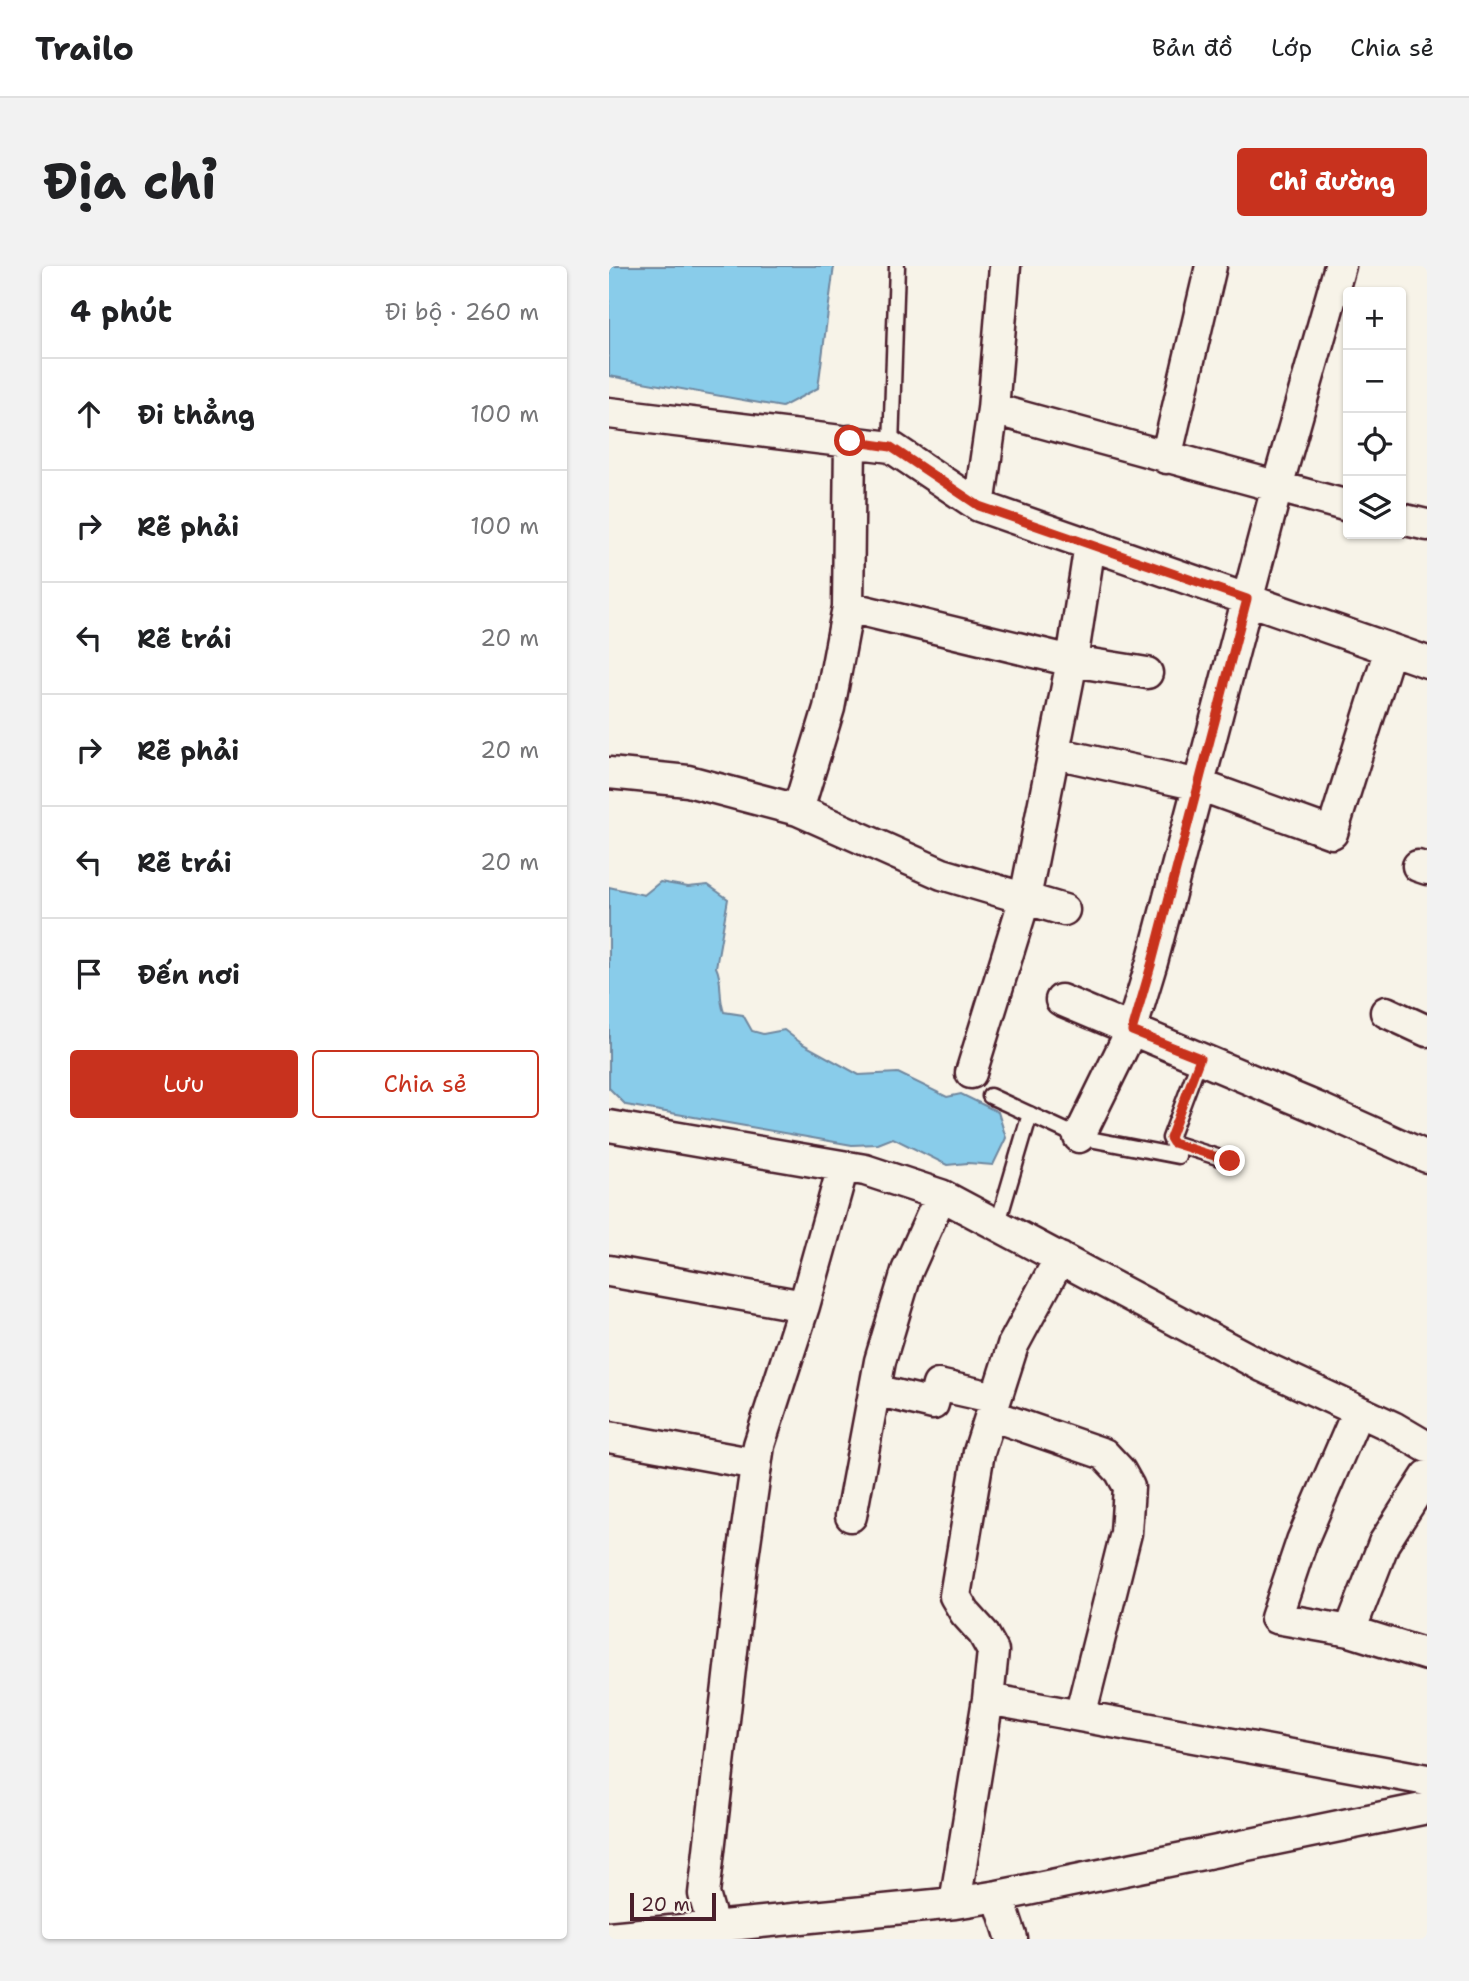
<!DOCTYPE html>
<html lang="vi">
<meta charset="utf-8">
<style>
:root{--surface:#fff;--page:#f2f2f2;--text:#202124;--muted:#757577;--line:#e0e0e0;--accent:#c8321e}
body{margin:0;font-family:"Shantell Sans",sans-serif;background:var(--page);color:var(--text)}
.controls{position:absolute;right:21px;top:21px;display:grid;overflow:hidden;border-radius:7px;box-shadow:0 2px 5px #0004}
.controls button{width:63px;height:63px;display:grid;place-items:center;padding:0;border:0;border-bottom:2px solid var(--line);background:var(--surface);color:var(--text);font:35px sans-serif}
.scale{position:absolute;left:21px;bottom:18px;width:86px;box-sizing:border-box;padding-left:7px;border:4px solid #4a1f2b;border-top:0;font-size:19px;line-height:24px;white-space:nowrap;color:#4a1f2b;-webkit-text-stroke:5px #f7f3e8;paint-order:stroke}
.stop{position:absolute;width:21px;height:21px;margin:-16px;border:5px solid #c8321e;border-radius:50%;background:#fff}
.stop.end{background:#c8321e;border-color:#fff;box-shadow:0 2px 7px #0008}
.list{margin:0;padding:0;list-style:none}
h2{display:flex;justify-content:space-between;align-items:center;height:91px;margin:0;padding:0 28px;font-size:30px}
h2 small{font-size:23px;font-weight:400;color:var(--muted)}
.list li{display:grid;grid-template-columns:46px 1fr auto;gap:21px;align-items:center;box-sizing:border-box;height:112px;padding:0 28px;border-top:2px solid var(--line)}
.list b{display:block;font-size:26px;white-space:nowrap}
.list em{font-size:23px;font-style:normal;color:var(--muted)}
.actions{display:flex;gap:14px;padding:21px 28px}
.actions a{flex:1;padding:16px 0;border:2px solid var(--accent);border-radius:7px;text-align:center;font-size:24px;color:var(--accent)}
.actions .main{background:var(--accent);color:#fff}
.icon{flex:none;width:38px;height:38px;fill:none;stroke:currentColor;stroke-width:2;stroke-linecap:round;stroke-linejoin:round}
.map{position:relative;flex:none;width:818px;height:1673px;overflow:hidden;border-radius:7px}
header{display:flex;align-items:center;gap:42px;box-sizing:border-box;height:98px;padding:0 35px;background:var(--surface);border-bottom:2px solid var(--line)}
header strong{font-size:33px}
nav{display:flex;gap:38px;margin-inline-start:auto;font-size:24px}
.intro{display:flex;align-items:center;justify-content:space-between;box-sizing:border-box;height:168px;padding:0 42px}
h1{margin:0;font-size:49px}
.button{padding:18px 32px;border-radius:7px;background:var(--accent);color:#fff;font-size:24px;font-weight:700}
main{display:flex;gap:42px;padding:0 42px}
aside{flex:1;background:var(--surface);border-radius:7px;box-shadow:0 2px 5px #0004}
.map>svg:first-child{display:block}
</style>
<header>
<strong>Trailo</strong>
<nav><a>Bản đồ</a><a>Lớp</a><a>Chia sẻ</a></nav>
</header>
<div class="intro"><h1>Địa chỉ</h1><a class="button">Chỉ đường</a></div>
<main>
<aside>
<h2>4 phút<small>Đi bộ · 260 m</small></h2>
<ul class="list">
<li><svg class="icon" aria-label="ahead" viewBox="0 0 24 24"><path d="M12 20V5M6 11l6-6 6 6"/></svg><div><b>Đi thẳng</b></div><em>100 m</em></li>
<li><svg class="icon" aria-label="right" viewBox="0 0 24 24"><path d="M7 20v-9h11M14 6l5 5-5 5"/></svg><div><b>Rẽ phải</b></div><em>100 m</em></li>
<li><svg class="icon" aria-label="left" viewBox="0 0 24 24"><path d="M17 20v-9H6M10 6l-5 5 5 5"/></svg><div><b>Rẽ trái</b></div><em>20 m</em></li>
<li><svg class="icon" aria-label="right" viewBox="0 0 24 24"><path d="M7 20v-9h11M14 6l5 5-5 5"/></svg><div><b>Rẽ phải</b></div><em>20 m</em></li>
<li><svg class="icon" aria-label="left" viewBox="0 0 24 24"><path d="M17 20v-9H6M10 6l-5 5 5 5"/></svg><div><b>Rẽ trái</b></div><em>20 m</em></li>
<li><svg class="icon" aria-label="arrive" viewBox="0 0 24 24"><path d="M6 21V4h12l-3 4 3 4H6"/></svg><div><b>Đến nơi</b></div></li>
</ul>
<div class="actions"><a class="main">Lưu</a><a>Chia sẻ</a></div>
</aside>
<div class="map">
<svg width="818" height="1673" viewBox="0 0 818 1673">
<rect width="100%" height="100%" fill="#f7f3e8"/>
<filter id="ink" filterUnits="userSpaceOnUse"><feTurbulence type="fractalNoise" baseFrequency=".0143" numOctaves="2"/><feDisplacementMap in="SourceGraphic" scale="14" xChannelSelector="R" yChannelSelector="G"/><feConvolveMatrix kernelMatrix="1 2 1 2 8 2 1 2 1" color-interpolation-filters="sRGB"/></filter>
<g filter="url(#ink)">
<path fill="#89ccea" stroke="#70879e" stroke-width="2" d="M0 0H225L209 122 173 141 0 110Z
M51 616 79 621 99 619 119 633 107 701C114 715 109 731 115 746L134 749 143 765 154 768 175 764 192 777 250 809 289 807 338 831 352 828 389 846 397 872 384 899 359 897 338 899 284 872 269 878 243 879 17 839 0 822V621L35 629Z"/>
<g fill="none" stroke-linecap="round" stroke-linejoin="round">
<g stroke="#4a1f2b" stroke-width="19">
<path id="lane" d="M282 181 288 0
M381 830 470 871 569 890 561 872 591 792
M564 877 621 895
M388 960 421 848"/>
</g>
<g stroke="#4a1f2b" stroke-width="35">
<path id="street" d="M384 143 739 240
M0 147 282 181 370 240 818 396
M557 192 602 0
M370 240 384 143 396 0
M792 253 818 259
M239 341 463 395 538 407
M446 487 590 519 723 567 781 383
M0 507 79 515 189 544 333 608 455 644
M189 544 220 442 239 341 241 175
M809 600 818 603
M452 734 709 842 818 891
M777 746 818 765
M362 807 416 632 463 395 481 278
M0 860 256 904 332 929 655 1101 784 1161 818 1181
M470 871 522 765 543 696 668 221 731 0
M0 1005 195 1040
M266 1124 324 1138 329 1119 387 1132
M749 1145 693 1275 667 1352 741 1365 818 1389
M382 1149 495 1188 511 1205 520 1221 517 1267 471 1450
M0 1171 147 1198
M242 1250 271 1095 298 1005 332 929
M741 1365 775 1277 818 1210
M379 1433 818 1514
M389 1630 403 1673
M346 1637 379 1433 384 1385 374 1367 356 1347 346 1330 370 1186 404 1079 451 992
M0 1671 346 1637 389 1630 818 1542
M108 1673 95 1628 133 1298 150 1179 195 1040 234 901"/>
</g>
<use href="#lane" stroke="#f7f3e8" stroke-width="14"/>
<use href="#street" stroke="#f7f3e8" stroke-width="30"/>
</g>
</g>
<g fill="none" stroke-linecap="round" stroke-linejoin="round" filter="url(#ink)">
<path stroke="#c8321e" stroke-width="9" d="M241 175 282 181 370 240 638 333 543 696 523 765 591 792 561 872 564 877 621 895"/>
</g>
</svg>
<div class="controls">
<button>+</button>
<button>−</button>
<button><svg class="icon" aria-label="locate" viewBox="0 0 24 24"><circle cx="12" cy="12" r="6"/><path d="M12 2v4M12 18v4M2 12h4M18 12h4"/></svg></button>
<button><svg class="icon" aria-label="layers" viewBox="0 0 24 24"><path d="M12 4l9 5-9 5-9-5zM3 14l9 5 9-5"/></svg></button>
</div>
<div class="scale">20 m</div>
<div class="stop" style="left:241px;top:175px"></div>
<div class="stop end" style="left:621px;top:895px"></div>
</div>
</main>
